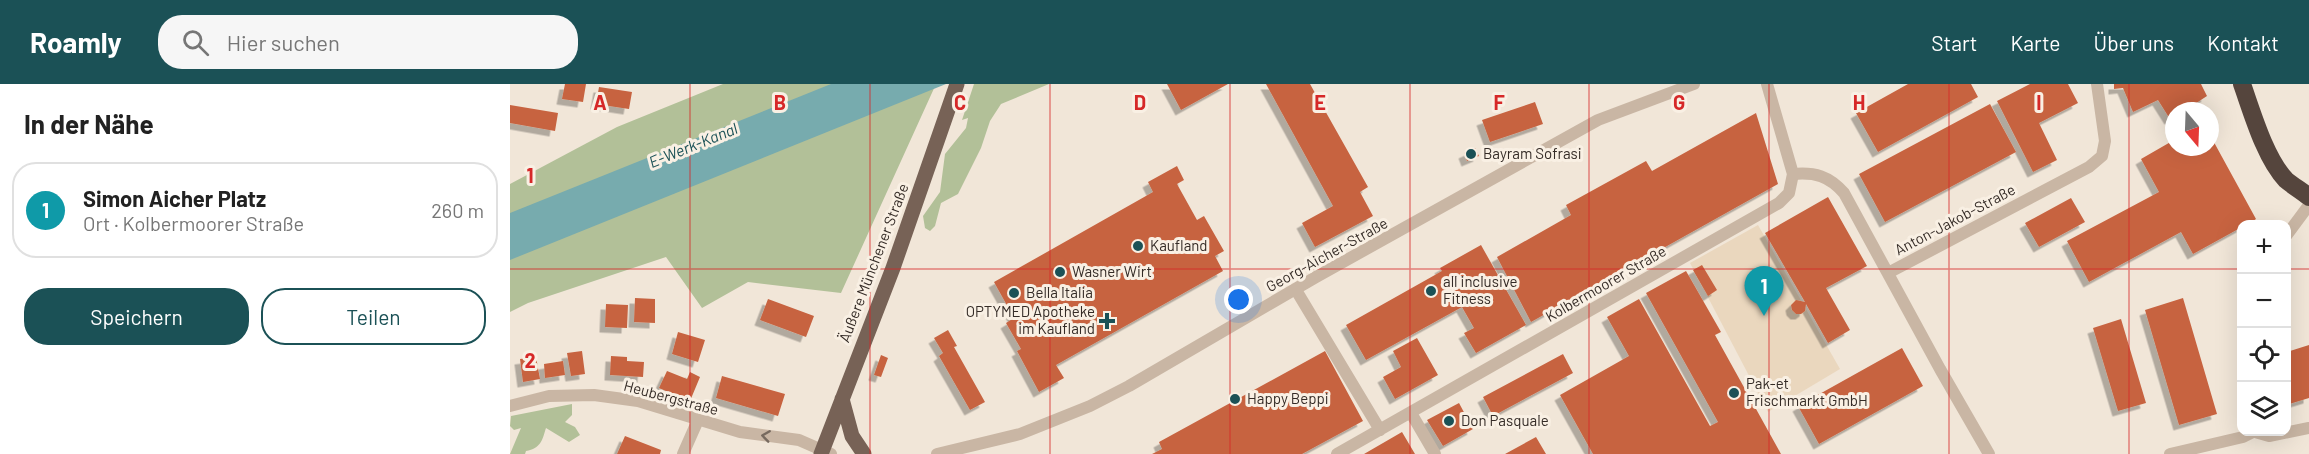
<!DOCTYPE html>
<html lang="de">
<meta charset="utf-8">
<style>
:root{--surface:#fff;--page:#f6f6f6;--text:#222;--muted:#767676;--line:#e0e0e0;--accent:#1b5156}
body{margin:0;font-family:Barlow,sans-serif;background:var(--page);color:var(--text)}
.controls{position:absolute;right:18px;bottom:18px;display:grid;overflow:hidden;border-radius:12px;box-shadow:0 6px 24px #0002}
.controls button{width:54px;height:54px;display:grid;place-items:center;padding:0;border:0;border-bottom:2px solid var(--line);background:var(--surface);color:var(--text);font:30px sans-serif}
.compass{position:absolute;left:1655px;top:18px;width:54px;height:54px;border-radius:50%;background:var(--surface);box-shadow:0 6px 24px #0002;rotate:161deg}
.you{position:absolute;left:729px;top:216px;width:21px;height:21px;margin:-15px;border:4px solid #fff;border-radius:50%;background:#1a73e8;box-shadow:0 0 0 9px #1a73e833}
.badge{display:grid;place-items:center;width:39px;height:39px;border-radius:50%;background:var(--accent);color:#fff;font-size:20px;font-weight:700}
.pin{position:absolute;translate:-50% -50px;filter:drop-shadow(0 2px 3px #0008)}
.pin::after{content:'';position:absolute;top:32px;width:21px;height:18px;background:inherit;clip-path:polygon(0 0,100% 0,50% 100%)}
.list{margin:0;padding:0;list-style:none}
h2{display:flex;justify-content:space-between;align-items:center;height:78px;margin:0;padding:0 24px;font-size:26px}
h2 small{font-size:20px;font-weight:400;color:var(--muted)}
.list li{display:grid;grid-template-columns:39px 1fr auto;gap:18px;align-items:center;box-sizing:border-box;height:96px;margin:0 12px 12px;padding:0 12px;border:2px solid var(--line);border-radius:24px}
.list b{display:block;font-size:22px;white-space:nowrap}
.list p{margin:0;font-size:20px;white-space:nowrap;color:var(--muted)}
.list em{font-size:20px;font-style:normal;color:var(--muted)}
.actions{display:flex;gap:12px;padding:18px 24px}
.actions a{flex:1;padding:14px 0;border:2px solid var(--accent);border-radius:24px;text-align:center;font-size:21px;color:var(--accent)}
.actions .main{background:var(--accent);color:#fff}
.icon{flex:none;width:33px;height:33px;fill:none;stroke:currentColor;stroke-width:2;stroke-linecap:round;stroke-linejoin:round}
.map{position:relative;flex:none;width:1799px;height:370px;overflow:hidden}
header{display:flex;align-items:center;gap:36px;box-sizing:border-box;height:84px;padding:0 30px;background:var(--accent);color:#fff}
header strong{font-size:28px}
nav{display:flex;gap:33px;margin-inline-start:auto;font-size:21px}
.search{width:420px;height:54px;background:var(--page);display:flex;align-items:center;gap:15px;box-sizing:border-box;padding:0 21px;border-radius:24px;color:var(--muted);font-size:22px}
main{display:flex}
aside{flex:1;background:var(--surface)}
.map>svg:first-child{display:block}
</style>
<header>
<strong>Roamly</strong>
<div class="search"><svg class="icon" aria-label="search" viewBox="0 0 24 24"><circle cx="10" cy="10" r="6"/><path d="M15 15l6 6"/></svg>Hier suchen</div>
<nav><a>Start</a><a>Karte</a><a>Über uns</a><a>Kontakt</a></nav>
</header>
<main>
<aside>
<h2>In der Nähe<small></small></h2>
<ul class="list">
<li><span class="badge" style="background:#0f9aa8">1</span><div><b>Simon Aicher Platz</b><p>Ort · Kolbermoorer Straße</p></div><em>260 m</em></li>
</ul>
<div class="actions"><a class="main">Speichern</a><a>Teilen</a></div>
</aside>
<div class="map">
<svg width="1799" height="370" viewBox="0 0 1799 370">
<defs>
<filter id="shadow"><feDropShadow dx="-5.5" dy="5.5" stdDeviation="0" flood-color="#0004"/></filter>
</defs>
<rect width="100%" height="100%" fill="#f1e6d8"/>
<path fill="#b2c098" d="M213 0H426L331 209 238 198 192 224 156 173 18 219 0 228V100L107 43Z
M464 0H539L491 20 480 37 471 64 448 110 431 119 425 142 420 147 415 144 413 132 430 108 435 70 456 44 458 34 452 36Z
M62 320V331L55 338 65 343 70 351 59 358 36 344C32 357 31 364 16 367L15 370H0L11 344 4 346 0 342 1 332Z"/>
<path fill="#ead7be" d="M1248 141 1330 285 1258 328 1180 179Z"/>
<path fill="#77abae" d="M321 0H436L0 176V129Z"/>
<path fill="#c76340" filter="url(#shadow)" d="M55 0H76L73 18 52 15Z
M657 0H718L671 26Z
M756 0H800L858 103 850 108 863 132 805 163 792 139 823 122Z
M1398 0H1461L1468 13 1368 68 1346 29Z
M1520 0H1558L1568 19 1529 39 1547 76 1523 88 1487 17Z
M1604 0H1691L1697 12 1674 27H1664V33L1660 35 1648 16 1623 28 1613 4 1604 5Z
M89 3 122 8 119 25 86 20Z
M1025 18 1033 40 980 58 972 36Z
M1480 20 1506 68 1375 138 1349 90Z
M0 21 48 29 45 47 0 39Z
M1246 29 1268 100 1021 238 987 173 1061 131 1056 121 1136 77 1142 87Z
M1700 51 1746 135 1737 141H1732V143L1683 170 1671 148 1579 198 1557 157 1649 108 1631 75 1664 56V63H1700Z
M965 64 969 72 957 77 954 69Z
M667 82 674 96 667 100 687 136 694 132 714 167 705 172 713 187 546 281 554 294 529 308 507 267 511 265 496 239 504 234 484 198 643 108 638 98Z
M1318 113 1357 182 1316 204 1340 246 1318 259 1296 220 1295 227 1291 230H1286L1282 226 1281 221 1286 216 1295 218 1255 149Z
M1561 114 1575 138 1529 163 1515 139Z
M971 161 1016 241 966 269 954 249 964 244 952 223 856 276 836 241 932 187 930 184Z
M1192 181 1207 206 1198 212 1183 186Z
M1176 187 1211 248 1205 251 1271 370H1083L1050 311 1119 272 1097 233 1129 215 1200 342 1208 338 1136 209Z
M125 214 145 215V239L124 238Z
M1673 214 1707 330 1669 341 1635 226Z
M258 215 304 232 296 253 250 236Z
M96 220 118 221 117 244 95 243Z
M1611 235 1636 319 1608 327 1583 244Z
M438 246 447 262 444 263 475 318 460 326 429 272 433 269 424 254Z
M168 248 195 256 188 278 162 270Z
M907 254 928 291 885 315 873 293 891 283 883 267Z
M1799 261V314L1776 321V265L1779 264 1780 267Z
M1392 264 1413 302 1309 360 1288 322Z
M72 267 75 290 61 292 57 269Z
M815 267 853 337 792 370H642L652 365 649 358Z
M1053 270 1063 289 983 332 973 313Z
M371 271 378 274 371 293 364 291Z
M101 272 117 273V277L134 278 133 293 100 291Z
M26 273 30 295 13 298 10 275Z
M53 277 55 291 35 294 34 280Z
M157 287 177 295 180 288 190 293 180 317 149 304Z
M212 292 275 310 268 332 206 314Z
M949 319 963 345 933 362 917 336Z
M892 348 905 370H854Z
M115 352 151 366 150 370H107Z
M1026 353 1036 370H995Z"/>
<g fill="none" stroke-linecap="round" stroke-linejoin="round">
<path stroke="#c9b6a4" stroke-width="12" d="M1283 90C1305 88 1319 92 1334 109L1430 285 1479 370
M1776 152 1799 121
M1378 189 1579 83 1592 72 1595 57 1587 0
M786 206 870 346
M0 322 39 312 84 311 128 317 230 348 289 356 321 370
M901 329 925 370
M1745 348 1759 352 1799 344
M173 370 188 336
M427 370 510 350 580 322 619 302 806 193 1088 36 1184 0
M827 370 1269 119 1279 109 1283 90 1257 0
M1660 370 1733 353 1743 348"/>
<path stroke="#776256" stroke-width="15" d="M332 315 342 352 354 370
M311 370 383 184 447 0"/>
<path stroke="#55453d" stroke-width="18" d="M1732 0C1742 28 1755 74 1776 96 1783 102 1792 107 1799 113"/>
</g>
<defs><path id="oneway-chevron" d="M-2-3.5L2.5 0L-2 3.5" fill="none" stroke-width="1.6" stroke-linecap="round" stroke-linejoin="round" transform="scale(1.5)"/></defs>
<use stroke="#776a5f" href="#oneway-chevron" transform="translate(256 352) rotate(-172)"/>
<path fill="none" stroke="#d62828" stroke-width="1.5" stroke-opacity="0.55" d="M180 0V370M360 0V370M540 0V370M720 0V370M900 0V370M1079 0V370M1259 0V370M1439 0V370M1619 0V370M0 185H1732M1776 185H1799"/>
<g fill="#1b5156" stroke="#f9f0e4" stroke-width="2">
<circle cx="961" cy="70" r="6"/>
<circle cx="628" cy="162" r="6"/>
<circle cx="550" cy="188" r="6"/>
<circle cx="921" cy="207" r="6"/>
<circle cx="504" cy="209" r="6"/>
<path d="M594 228h6v6h6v6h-6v6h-6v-6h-6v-6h6z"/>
<circle cx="1224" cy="309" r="6"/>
<circle cx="725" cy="315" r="6"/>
<circle cx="939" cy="337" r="6"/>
</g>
<g text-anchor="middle" stroke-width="6" stroke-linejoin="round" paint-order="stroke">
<g font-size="15" fill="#342b26" stroke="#f9f0e4" text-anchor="start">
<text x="973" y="75">Bayram Sofrasi</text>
<text x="640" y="167">Kaufland</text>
<text x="562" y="193">Wasner Wirt</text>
<text x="933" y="203">all inclusive<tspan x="933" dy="17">Fitness</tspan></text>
<text x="516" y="214">Bella Italia</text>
<text x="585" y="233" text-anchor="end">OPTYMED Apotheke<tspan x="585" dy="17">im Kaufland</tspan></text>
<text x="1236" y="305">Pak-et<tspan x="1236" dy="17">Frischmarkt GmbH</tspan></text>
<text x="737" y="320">Happy Beppi</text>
<text x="951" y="342">Don Pasquale</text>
</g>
<g font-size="15" fill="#342b26" stroke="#f9f0e4">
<text transform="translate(1445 136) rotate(-28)" y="5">Anton-Jakob-Straße</text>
<text transform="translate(817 171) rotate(-29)" y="5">Georg-Aicher-Straße</text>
<text transform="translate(364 179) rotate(-69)" y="5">Äußere Münchener Straße</text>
<text transform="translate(1096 200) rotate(-30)" y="5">Kolbermoorer Straße</text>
<text transform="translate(161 314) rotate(15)" y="5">Heubergstraße</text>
</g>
<g font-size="16" font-style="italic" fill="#1b5156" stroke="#f9f0e4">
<text transform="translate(183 61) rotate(-22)" y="6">E-Werk-Kanal</text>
</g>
</g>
<g font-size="20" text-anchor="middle" font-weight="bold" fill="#d62828" stroke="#f9f0e4" stroke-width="6" stroke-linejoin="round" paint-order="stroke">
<text x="90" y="26">A</text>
<text x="270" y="26">B</text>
<text x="450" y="26">C</text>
<text x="630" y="26">D</text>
<text x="810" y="26">E</text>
<text x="989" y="26">F</text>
<text x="1169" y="26">G</text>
<text x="1349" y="26">H</text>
<text x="1529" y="26">I</text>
<text x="20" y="99">1</text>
<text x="20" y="284">2</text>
</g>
</svg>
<div class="controls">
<button>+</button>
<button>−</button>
<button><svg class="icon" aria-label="locate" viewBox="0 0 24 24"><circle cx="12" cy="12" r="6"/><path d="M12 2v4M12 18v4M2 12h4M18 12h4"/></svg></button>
<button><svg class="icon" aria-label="layers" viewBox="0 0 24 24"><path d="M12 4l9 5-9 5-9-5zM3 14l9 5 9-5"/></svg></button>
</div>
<svg class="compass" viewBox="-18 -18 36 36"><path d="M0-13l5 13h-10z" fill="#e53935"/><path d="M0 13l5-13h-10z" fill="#767676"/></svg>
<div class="you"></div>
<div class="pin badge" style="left:1254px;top:232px;background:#0f9aa8">1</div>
</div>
</main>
